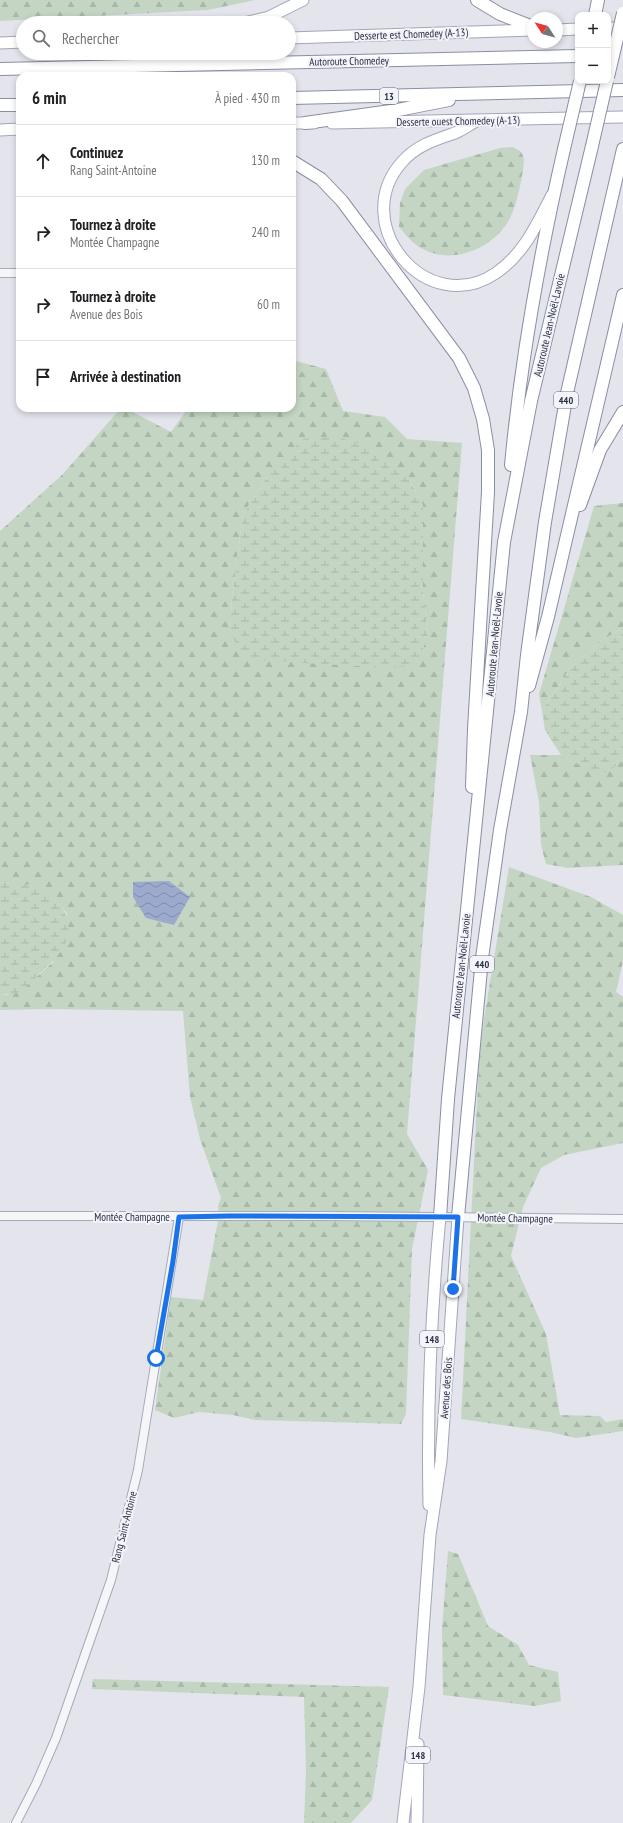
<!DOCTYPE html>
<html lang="fr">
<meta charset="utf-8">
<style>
:root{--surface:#fff;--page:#f6f6f6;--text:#202124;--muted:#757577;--line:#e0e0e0}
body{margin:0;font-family:"PT Sans Narrow",sans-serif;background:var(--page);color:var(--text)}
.controls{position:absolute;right:12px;top:12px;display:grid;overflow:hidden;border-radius:8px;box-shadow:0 2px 6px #0003}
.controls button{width:36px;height:36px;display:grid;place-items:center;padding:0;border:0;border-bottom:1px solid var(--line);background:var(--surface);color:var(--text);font:20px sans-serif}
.compass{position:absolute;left:527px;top:12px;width:36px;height:36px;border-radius:50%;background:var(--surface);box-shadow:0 2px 6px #0003;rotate:306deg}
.stop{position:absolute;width:12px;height:12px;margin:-9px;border:3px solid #1a73e8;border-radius:50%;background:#fff}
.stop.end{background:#1a73e8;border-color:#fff;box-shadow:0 1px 4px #0008}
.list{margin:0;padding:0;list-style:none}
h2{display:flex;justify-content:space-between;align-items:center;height:52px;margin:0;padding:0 16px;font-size:17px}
h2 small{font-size:13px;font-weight:400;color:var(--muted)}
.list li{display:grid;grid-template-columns:26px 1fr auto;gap:12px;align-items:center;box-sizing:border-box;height:72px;padding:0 16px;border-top:1px solid var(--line)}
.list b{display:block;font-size:15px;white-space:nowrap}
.list p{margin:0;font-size:13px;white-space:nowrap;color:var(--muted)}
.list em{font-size:13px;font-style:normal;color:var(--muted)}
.icon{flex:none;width:22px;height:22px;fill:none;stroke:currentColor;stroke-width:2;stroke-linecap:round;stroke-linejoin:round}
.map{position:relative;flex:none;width:623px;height:1823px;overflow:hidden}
.search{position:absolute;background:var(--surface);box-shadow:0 2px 6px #0003;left:16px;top:16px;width:280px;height:44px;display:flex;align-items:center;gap:10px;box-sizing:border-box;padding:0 14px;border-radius:22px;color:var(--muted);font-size:15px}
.panel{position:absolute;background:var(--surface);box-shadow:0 2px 6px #0003;left:16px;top:72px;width:280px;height:340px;border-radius:12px}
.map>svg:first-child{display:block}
</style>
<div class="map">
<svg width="623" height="1823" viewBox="0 0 623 1823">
<defs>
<pattern id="forest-firs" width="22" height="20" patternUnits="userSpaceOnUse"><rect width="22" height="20" fill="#c4d6c3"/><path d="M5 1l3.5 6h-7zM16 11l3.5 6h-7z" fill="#a8b8a9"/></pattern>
<pattern id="wetland-marsh" width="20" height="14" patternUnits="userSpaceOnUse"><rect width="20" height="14" fill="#c4d6c3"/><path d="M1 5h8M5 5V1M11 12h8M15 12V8" fill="none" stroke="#a8b8a9"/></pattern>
<pattern id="water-waves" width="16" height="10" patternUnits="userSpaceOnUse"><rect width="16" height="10" fill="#9caacd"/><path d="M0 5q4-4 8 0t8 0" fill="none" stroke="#7f8ba8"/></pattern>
</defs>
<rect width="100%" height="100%" fill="#e3e4ec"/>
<path fill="url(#forest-firs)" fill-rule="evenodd" d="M0 0H255L208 10 0 21Z
M513 147C515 148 519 150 521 152 526 159 523 168 522 176 520 188 515 209 509 220 493 249 451 266 421 248 412 243 406 235 399 227L400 203 405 189 424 170 500 148Z
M292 360 326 369 343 411 385 417 407 439 462 443 407 1134 428 1170 412 1249 406 1414 401 1424 255 1420 233 1415 199 1412 174 1418 155 1410 171 1297 203 1300 219 1215 218 1206 221 1198 200 1139 190 1097 183 1011 47 1009 0 1010V994L7 995 39 975 53 962 67 914C48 886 32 885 0 882V531L63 474 121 408H125L171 432 188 408H292ZM267 477 409 479 423 505V591L428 636 230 634 232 598 243 514Z
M623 503V627L597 644 570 668 542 711 539 694 594 506Z
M530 755H561L595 772C608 775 615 767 623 758V865L568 868 546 864 541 845 539 802Z
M509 867 591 897 623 915V961L616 992 623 997V1143L564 1155 541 1168 523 1207 511 1256 546 1334 560 1415 600 1416 606 1422 623 1419V1431L576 1438 550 1432 461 1419 480 1043Z
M448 1551 458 1554 488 1626 518 1645 529 1665 558 1672 561 1701 535 1706 443 1695 442 1629Z
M93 1679 389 1687 372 1800 351 1823H304L306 1770 304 1697 92 1689Z"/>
<path fill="url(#wetland-marsh)" d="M332 436 356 442 389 462 409 479 423 505V591L428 636 419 659 407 666 390 668 254 660 240 650 230 634 232 598 243 514 267 477 303 439Z
M623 627V758C615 767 609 775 595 773L561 755 545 730 542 711 570 668 597 644Z
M0 882C13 883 31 883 42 889 64 902 76 924 63 948 57 959 47 966 38 975 25 988 21 996 0 994Z"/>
<path fill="url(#water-waves)" d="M169 881 190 897 174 925 146 918 133 897V882Z"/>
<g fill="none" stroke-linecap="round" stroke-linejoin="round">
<g stroke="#a7aab7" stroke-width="10">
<path id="minor" d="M0 273H20
M0 1216H326L623 1219
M16 1823 36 1784 56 1738 111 1580 138 1470 179 1217"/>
</g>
<g stroke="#a1a6b8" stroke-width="13">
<path id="major" d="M244 23 269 17 303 0
M608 28H623
M557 30 578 29
M289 38 533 30
M0 43 23 42
M476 121C469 125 462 130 455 133 435 140 417 145 402 162 347 224 427 320 496 273 524 254 537 224 552 195
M292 123H314
M332 123 623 117
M0 130 20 129
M429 1505C427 1409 431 1312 440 1217
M403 1823 419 1687 430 1535 441 1461 458 1217
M417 1823 418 1744"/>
</g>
<g stroke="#898ea3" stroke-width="14">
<path id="highway" d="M477 0 500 14 533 27
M595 15 598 0
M0 69 578 56
M292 98 623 90
M0 105H20
M305 123 398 110 449 100
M292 161 321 179 342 201 459 358 474 388 483 419 488 450V492L474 729 472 787
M511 465C521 358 540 253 564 149
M580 505 600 450 623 412
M529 686 548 617 623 295
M440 1217 448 1099 504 542 531 401 592 146
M458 1217 482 958 500 830 521 712 527 655 545 522 567 393 623 149"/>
</g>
<use href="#minor" stroke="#f6f6f9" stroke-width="8"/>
<use href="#major" stroke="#fff" stroke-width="11"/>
<use href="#highway" stroke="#fff" stroke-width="12"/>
<g stroke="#898ea3" stroke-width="14" stroke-linecap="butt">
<path id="highway-bridge" d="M608 77 623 13
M592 146 607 81
M564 149 580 81"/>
</g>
<use href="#highway-bridge" stroke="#fff" stroke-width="12"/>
</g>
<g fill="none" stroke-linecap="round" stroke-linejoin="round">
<path stroke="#1a73e8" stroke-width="5" d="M156 1358 173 1261 179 1217 229 1216 458 1217 453 1289"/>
</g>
<g text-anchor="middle" stroke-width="4" stroke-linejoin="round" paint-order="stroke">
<g fill="#f3f4f9" stroke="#66697b" stroke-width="1">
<rect x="380" y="88" width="18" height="16" rx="3"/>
<rect x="554" y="392" width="24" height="16" rx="3"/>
<rect x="470" y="956" width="24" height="16" rx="3"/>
<rect x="420" y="1331" width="24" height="16" rx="3"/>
<rect x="406" y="1747" width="24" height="16" rx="3"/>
</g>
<g font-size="10" font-weight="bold" fill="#292e45">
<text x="389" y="100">13</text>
<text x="566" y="404">440</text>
<text x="482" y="968">440</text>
<text x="432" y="1343">148</text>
<text x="418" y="1759">148</text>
</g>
<g font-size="11" fill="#292e45" stroke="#f3f4f9">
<text transform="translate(411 34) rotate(-2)" y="4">Desserte est Chomedey (A-13)</text>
<text transform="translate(349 61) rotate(-1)" y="4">Autoroute Chomedey</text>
<text transform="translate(458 121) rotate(-1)" y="4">Desserte ouest Chomedey (A-13)</text>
<text transform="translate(549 325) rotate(-77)" y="4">Autoroute Jean-Noël-Lavoie</text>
<text transform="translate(494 644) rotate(-85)" y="4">Autoroute Jean-Noël-Lavoie</text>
<text transform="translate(461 966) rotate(-84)" y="4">Autoroute Jean-Noël-Lavoie</text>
<text x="132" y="1221">Montée Champagne</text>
<text transform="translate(515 1218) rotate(1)" y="4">Montée Champagne</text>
<text transform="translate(446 1388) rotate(-86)" y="4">Avenue des Bois</text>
<text transform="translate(124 1527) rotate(-76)" y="4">Rang Saint-Antoine</text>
</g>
</g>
</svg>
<div class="controls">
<button>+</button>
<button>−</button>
</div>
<svg class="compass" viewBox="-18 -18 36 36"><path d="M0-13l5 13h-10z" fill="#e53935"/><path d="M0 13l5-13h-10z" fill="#757577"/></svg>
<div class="stop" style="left:156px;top:1358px"></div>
<div class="stop end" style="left:453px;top:1289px"></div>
<div class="search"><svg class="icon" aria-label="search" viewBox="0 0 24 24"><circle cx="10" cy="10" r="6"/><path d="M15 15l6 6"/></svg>Rechercher</div>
<section class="panel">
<h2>6 min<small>À pied · 430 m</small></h2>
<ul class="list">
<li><svg class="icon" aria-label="ahead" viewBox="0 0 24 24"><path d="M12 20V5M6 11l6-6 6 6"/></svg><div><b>Continuez</b><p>Rang Saint-Antoine</p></div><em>130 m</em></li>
<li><svg class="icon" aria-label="right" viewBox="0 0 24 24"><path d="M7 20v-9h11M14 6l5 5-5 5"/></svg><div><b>Tournez à droite</b><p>Montée Champagne</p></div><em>240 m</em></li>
<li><svg class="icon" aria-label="right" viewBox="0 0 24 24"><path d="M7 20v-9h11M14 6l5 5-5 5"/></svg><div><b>Tournez à droite</b><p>Avenue des Bois</p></div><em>60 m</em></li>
<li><svg class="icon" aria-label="arrive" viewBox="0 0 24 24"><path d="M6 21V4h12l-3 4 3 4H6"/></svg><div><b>Arrivée à destination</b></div></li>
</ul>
</section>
</div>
